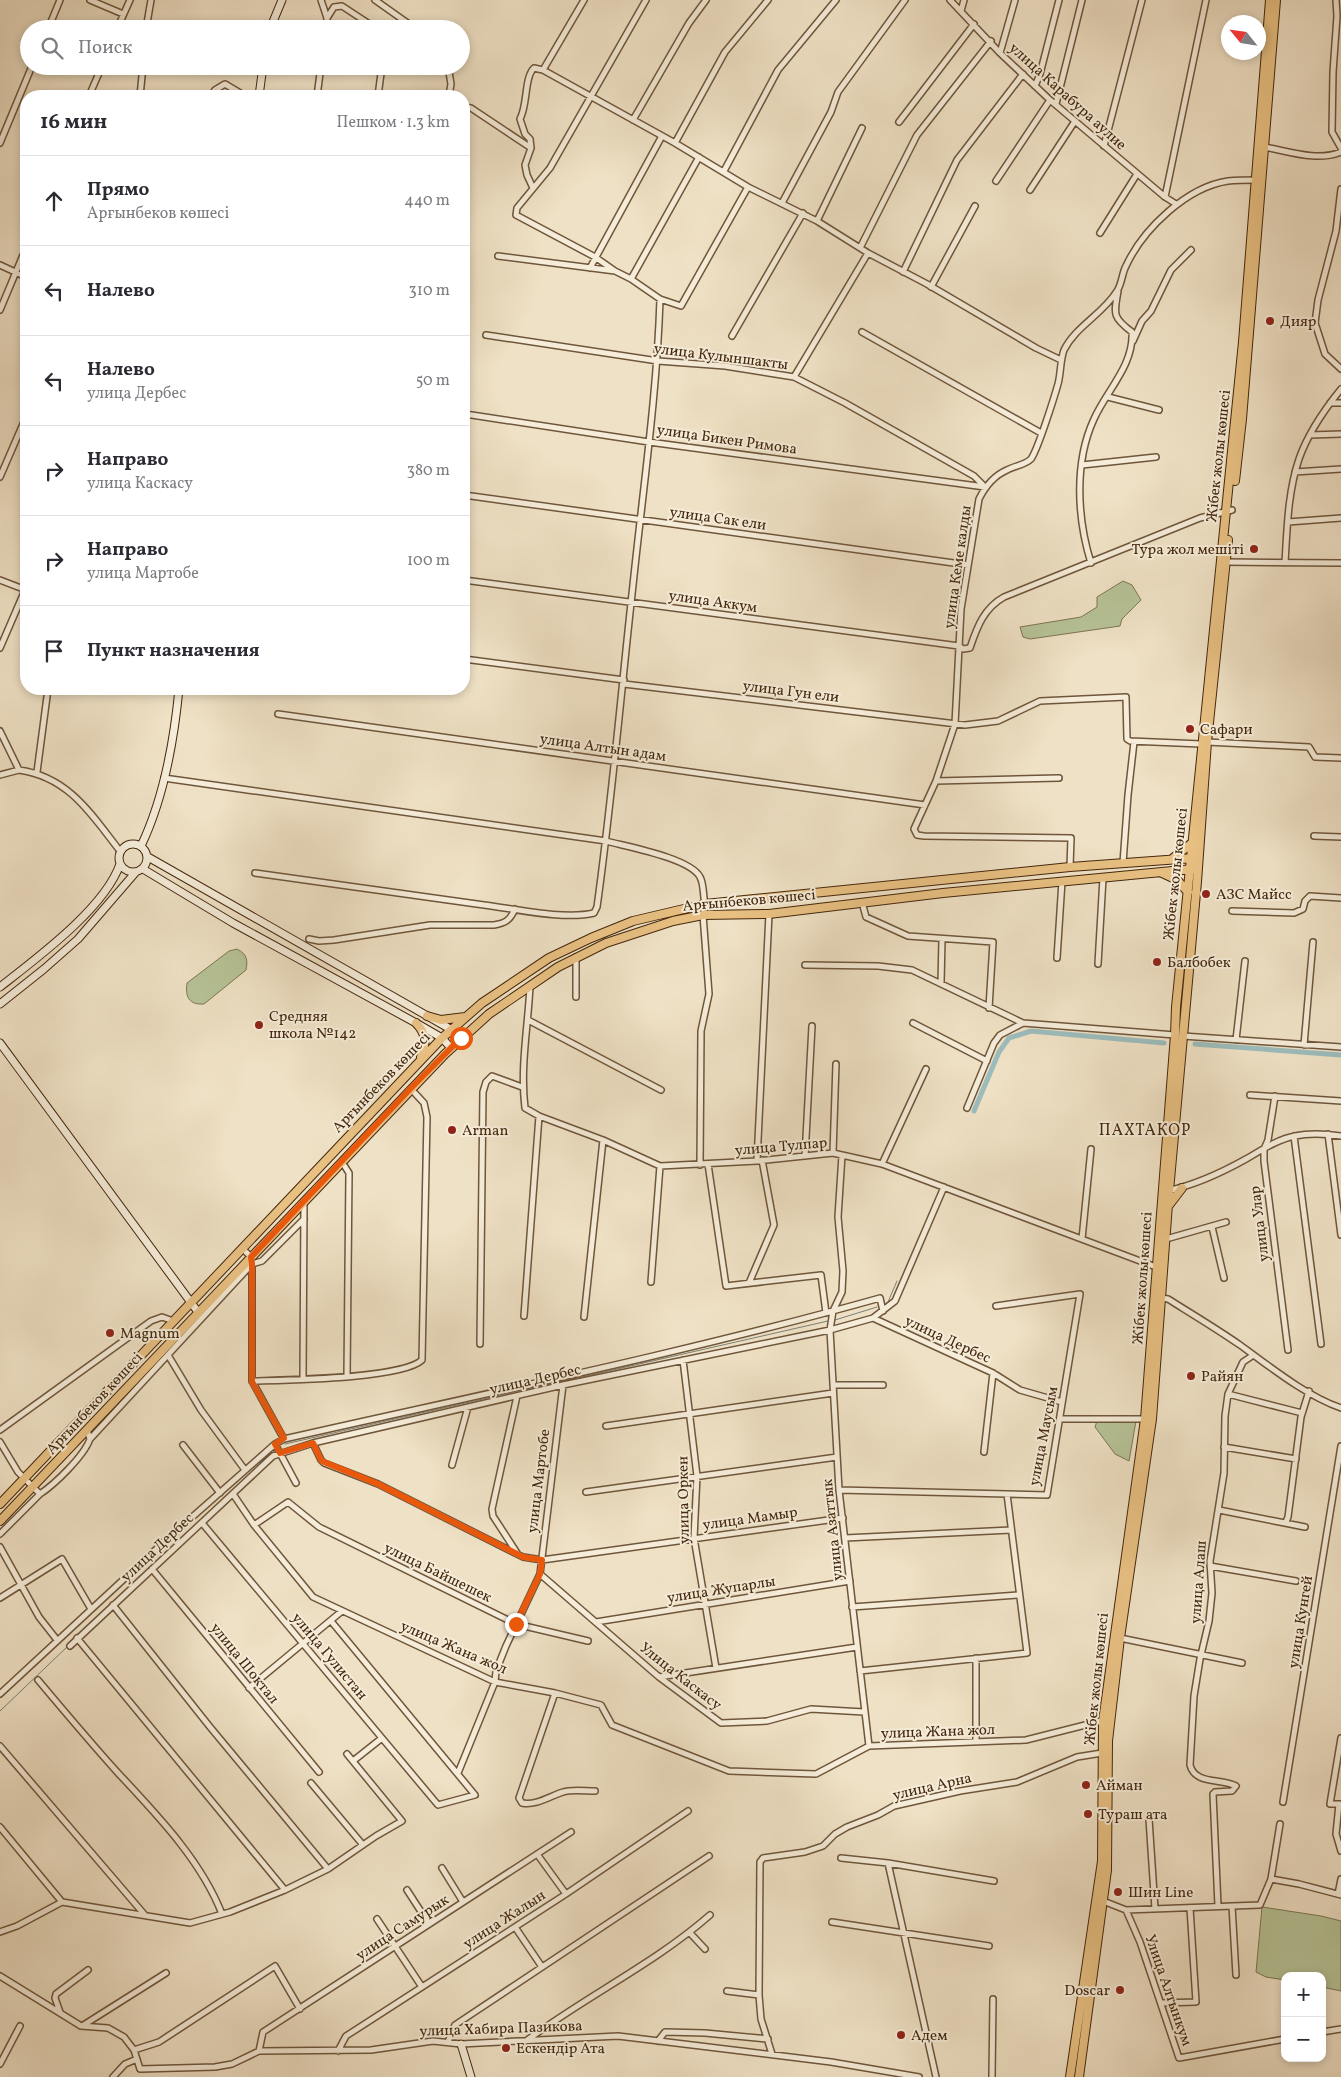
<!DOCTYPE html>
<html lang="ru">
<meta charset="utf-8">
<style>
:root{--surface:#fff;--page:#f7f7f7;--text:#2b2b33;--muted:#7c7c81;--line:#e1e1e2}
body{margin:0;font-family:Vollkorn,serif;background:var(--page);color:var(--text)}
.controls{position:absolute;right:15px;bottom:15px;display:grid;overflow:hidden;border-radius:10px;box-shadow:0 2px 8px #0003}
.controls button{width:45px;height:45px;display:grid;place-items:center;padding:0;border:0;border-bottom:1px solid var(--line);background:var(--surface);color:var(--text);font:25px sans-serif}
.compass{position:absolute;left:1221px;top:15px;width:45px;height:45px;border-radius:50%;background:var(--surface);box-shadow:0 2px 8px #0003;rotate:300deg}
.stop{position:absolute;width:15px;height:15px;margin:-11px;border:4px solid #ea580c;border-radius:50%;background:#fff}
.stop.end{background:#ea580c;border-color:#fff;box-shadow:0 1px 5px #0008}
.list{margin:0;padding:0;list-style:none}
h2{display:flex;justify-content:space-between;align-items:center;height:65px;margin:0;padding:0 20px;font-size:21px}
h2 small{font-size:16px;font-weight:400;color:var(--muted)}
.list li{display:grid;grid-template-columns:32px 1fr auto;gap:15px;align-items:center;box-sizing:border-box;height:90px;padding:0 20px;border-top:1px solid var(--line)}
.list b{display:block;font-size:19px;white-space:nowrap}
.list p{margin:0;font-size:16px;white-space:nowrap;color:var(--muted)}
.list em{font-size:16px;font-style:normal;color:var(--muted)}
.icon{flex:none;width:28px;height:28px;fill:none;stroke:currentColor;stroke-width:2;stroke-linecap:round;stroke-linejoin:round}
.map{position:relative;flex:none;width:1341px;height:2077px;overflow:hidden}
.search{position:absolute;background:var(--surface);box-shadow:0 2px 8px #0003;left:20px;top:20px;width:450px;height:55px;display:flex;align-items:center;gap:12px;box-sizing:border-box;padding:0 18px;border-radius:28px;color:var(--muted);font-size:19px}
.panel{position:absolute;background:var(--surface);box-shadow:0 2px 8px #0003;left:20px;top:90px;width:450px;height:605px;border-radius:20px}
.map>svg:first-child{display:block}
</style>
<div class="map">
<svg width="1341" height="2077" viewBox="0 0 1341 2077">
<rect width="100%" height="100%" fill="#efe1c5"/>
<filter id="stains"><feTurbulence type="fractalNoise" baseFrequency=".004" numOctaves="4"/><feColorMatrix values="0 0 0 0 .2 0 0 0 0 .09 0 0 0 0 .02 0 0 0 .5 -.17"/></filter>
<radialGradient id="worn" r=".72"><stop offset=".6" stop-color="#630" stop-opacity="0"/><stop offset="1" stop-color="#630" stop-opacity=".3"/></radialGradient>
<path fill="#b6c397" stroke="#7d7552" d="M1123 581 1132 585 1141 600 1122 619 1120 626 1030 639 1023 637 1020 627 1081 617 1097 607V597Z
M237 949C247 954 248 960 246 970L204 1004C189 1005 185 997 187 983L229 951Z
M1097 1421H1136L1129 1461 1115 1454 1095 1427Z
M1262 1907 1321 1916 1341 1921V1991L1322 1987V1976H1285V1980L1266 1977 1256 1972Z"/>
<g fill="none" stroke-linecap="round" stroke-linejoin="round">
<path stroke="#798076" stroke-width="1" d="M888 1302 897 1281
M835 1320 877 1307
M569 1380 828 1321
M285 1444 562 1381
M202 1519 274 1451
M0 1711 68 1646"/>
<path stroke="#9cbcbc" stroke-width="5" d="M1195 1044 1341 1055
M974 1111 999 1052 1009 1038 1031 1031 1164 1043"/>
<g stroke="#6f563b" stroke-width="8">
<path id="street" d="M90 0 123 14
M321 0 327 18
M375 0 416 29
M950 0 1000 53 1050 100 1165 197 1176 204
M1336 0 1337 16 1333 72 1332 132 1341 148
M961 11 964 0
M48 29 60 0
M117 29 130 0
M146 29 151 0
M326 29 327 18 334 7 342 6 377 29
M1000 53 1015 0
M448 66 451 84 449 96
M543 70 584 0
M1035 86 1040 74 1059 0
M89 96 102 66
M140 96 143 66
M211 96 215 90 225 84 245 96
M317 96 321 66
M378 96 382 66
M1056 104 1082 0
M464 107 471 108 531 148
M633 120 689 23 706 0
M899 122 974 24
M0 143 32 66
M675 143 725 52 768 0
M1104 146 1142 0
M1264 147C1288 151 1317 162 1341 152
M724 171 778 70 836 0
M996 181 1050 100
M533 188 527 175 525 165 531 148 530 139 525 134 520 119C528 104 524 78 534 68L543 70 675 143 748 187 817 221 868 253 927 284 1036 348 1061 360
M1341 189 1336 231 1318 300 1315 323 1325 354 1341 369
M1030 190 1075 121
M1165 197 1206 0
M782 203 831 112 838 92 905 0
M817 221 862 128
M1100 233 1137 174
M860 248 917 135 991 41
M498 256 615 271 631 279 660 299 681 306 748 187
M0 265 26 277
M590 268 662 136
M615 271 595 257 516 215 517 208 550 168 646 0
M903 272 957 160 1023 74
M631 279 699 157
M931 287 975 206
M0 310 26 248
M862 332 1041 433
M486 335 658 361 725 366 794 377 845 403 974 476 985 487
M732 336 803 213
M1133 341 1142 321 1151 311 1171 270 1191 250
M794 377 868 253
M1108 397 1159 410
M1330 403H1341
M465 414 649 442 985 487
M1310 435 1341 434
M1082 465 1156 457
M1295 472 1341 469
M0 477 26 417
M464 495 968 565
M1288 522 1341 518
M1226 562 1341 563
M1091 563C1077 518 1074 462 1094 419 1107 390 1134 365 1132 332 1112 317 1114 314 1118 291
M1285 563C1287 529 1288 491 1299 459 1308 433 1324 410 1341 389
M0 580 26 590
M464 580 959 646 963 649 970 648C977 627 984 608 1004 597L1200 518 1232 510
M0 648 25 590
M464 659 624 680
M624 684 965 725 998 721 1040 701 1126 697 1127 739 1130 741 1201 744
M278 714 925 805
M0 731 19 770C69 777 91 814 120 851
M1207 742 1309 747 1315 757 1341 758
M37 772 48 689
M0 775 19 770
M164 778 606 841C628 847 690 858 700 877 704 884 703 896 705 904
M936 781 1059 778
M1314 836 1341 837
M1123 863 1128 795 1134 742
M1070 867 1071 838 924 836 917 835 914 829 936 781 955 724 961 609 979 499C985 487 993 476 1007 470 1014 466 1025 465 1031 459 1038 449 1054 398 1058 384 1061 373 1060 361 1064 350 1076 326 1103 314 1117 291 1122 284 1122 273 1126 266 1143 229 1187 187 1228 181 1238 180 1249 180 1259 180
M255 873C331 884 408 894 484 905 515 909 565 920 594 913L597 907C612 800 621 692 633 585 643 489 657 395 660 299
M862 902 866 917 908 936 993 942 989 1008
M1232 911 1294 913 1303 909 1305 901 1310 896 1341 898
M309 939 319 941 334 940 430 925H494C506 923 510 920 515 909
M1057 958 1062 881
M1098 964 1103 878
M805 965 878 966 912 970 1023 1023
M941 983 942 939
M530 986C528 1027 520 1067 525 1108L539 1116 603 1140 660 1166 757 1161 833 1153 882 1164 1156 1267
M576 997V957
M528 1020 661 1090
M913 1023 987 1061
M1183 1036 1341 1047
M1236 1040 1245 961
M1304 1045 1313 942
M1250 1095 1341 1101
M1275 1096 1268 1140 1264 1149V1161L1288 1350
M967 1108 994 1043 1000 1035 1023 1023 1175 1035
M1328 1134 1341 1235
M1294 1136 1321 1344
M833 1153 836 1064
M842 1155 838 1217 843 1271 842 1292 833 1311 830 1330 839 1490 869 1746
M805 1156 812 1026
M757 1161 769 914
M342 1162 349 1173 347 1376
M708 1164 726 1286 821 1275 826 1313
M882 1164 926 1069
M700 1165 701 1031 709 994 703 915
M1167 1191C1195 1185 1221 1173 1246 1159 1260 1151 1278 1139 1295 1136 1309 1133 1327 1134 1341 1136
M1212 1227 1224 1278
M1082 1239 1091 1149
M1166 1239 1226 1222
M242 1248 251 1257 252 1264V1381L284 1439
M651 1282 660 1166
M749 1283 774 1225 762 1160
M1161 1298 1168 1299C1192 1314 1217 1329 1240 1345 1269 1366 1306 1396 1341 1408
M524 1316 539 1116
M584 1317 603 1140
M873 1318 895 1301 944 1187
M480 1344 483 1092 486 1082 492 1076 522 1087
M168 1355 201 1410 245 1470
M683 1360 697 1476 694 1538 716 1668
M303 1379 304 1202
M252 1381C284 1380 402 1379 422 1360L427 1117 424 1103 411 1089
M833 1385H883
M1228 1394 1302 1413
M1060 1419H1145
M606 1426 833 1393
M0 1430 151 1321 162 1317 173 1321
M90 1439 252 1264 262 1261 304 1219
M0 1442 18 1472 40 1494C55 1484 84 1456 90 1439L87 1430
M313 1443 321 1460 324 1463 378 1484 523 1557 542 1560 843 1518
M275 1444 296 1483
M183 1445 220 1493
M1224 1447 1296 1459
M984 1452 993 1373
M452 1465 468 1407
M839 1490 1047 1495 1080 1294 996 1306
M586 1492 837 1457
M233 1494 254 1525 313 1597 495 1682 555 1693 601 1705 612 1725 729 1771 816 1774 869 1746 1026 1740 1105 1720
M1219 1510 1305 1527
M1286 1522 1288 1517 1301 1417 1309 1391
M202 1523 438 1805 475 1795 331 1621
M254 1525 288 1502 319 1527 516 1624 588 1641
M0 1534 40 1494
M845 1538 1011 1530
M0 1547 39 1617 57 1640
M517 1553 493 1516 492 1509 517 1396
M1210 1566 1296 1581
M152 1569 319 1772
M540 1574 659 1677 721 1723 767 1721 811 1709 864 1712
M0 1598 62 1559 91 1609
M113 1605 210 1727 328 1869
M852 1607 1019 1595
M596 1622 850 1581
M77 1638 285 1890
M1120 1638 1242 1663
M70 1646 273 1456 313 1443 563 1385 830 1330 873 1318 993 1373 1020 1390 1062 1402
M860 1671 1027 1653 1007 1494
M659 1677 857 1647
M38 1680C64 1711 91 1743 118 1773 157 1815 201 1860 222 1914
M249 1688 342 1611
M555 1693 519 1798 522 1803C536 1806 550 1796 563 1792 572 1789 585 1791 595 1791
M0 1694 165 1541 275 1444 284 1439C483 1394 684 1353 880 1298L883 1311
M1341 1738 1330 1804H1341
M976 1742V1658
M0 1746 144 1914
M353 1761 382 1738
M458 1773 495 1682 496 1671 506 1646 540 1574 563 1385
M311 1783 363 1845
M1283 1802 1341 1446
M1339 1804 1336 1834 1341 1851
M1149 1819 1155 1909
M0 1827 62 1902
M537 1854 566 1894
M841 1858 888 1863 994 1881
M888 1863 936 2077
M442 1868 463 1902
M1271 1879 1299 1884 1341 1895
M407 1890 429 1924
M1338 1894 1341 1879
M1103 1901 1126 1910 1140 1942 1179 2058 1285 2039
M1218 1906 1213 1794 1215 1792 1232 1791 1236 1786C1221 1778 1195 1785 1190 1765L1194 1696 1200 1659 1209 1621 1212 1593 1210 1561 1224 1473 1225 1416 1228 1394 1243 1362 1252 1356
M1232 1906 1236 1975
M1126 1910 1260 1905 1271 1879 1280 1824
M377 1919 422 1987
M832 1922 989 1946
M515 1927 542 1967
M0 1932 17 1926 62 1902 190 1923 230 1912 285 1890 328 1869 376 1836 402 1821 347 1754
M690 1933 705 1949
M0 1976 81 2026 108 2028 124 2037 134 2050 140 2069 215 2067 232 2064 259 2051 371 2050 433 2041 461 2044 618 2036 831 2062 919 2077
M727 1991 759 1995
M1161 2003 1196 2002 1190 1908
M60 2012 55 1998 56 1994 88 1970
M82 2026 166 1973
M1322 2032 1341 2029
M526 2041C586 1996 654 1964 710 1915
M658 2041 665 2032 705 2033 768 2039
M448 2042 455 2025 709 1856
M134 2050 159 2042 275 1966 300 2009
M259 2051 263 2032 571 1832
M338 2051 346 2036 566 1894 688 1811
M772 2054 761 2019 759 1995 760 1862 763 1858 805 1852 823 1846 835 1834 847 1827 878 1815 894 1806 960 1791 1017 1782 1077 1757 1102 1753
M0 2064 20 2026
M113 2077 125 2064 137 2059
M992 2077 993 1999"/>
</g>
<g stroke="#44270d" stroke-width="9">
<path id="secondary" d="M270 29 282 0
M259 96 263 66
M119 858a14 14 0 1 1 28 0a14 14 0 1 1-28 0Z
M141 846C164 798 174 741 179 689
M148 857 452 1030 461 1038
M143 869 233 923 416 1023 442 1038 451 1048
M0 987C37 958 105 908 120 864
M0 1004 44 969 78 939 135 873
M0 1043 198 1312
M461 2044 471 2077"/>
</g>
<g stroke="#44270d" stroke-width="10">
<path id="primary" d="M1235 481 1242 419 1276 0
M1172 859 1192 843
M1162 873 1177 880 1188 892
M427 1016 441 1020 465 1017
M416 1023C427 1034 426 1043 421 1057
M1169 1205 1182 1188
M0 1504 442 1038 482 1003 549 958 591 938 633 921 705 904 1070 867 1194 858
M0 1521 445 1054 489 1014 558 967 606 943 673 921 703 915 769 914 943 893 1193 869
M1070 2077 1102 1861 1103 1721 1145 1419 1175 1035 1176 1007 1243 342 1270 0
M1079 2077 1107 1870 1108 1741 1120 1638 1152 1419 1169 1191 1197 882 1207 742 1228 540"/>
</g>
<use href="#street" stroke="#f5ecd9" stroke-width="5"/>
<use href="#secondary" stroke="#f5ecd9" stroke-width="7"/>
<use href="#primary" stroke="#e8c082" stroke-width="8"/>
</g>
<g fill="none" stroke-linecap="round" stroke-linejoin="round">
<path stroke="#ea580c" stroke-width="6" d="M461 1038 410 1089 251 1257 252 1264V1382L284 1438 275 1444 280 1453 313 1443 321 1460 324 1462 378 1484 523 1557 542 1560 540 1574 516 1624"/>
</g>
<g fill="#8f2418" stroke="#f5ecd9" stroke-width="2">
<circle cx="1270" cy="321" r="5"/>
<circle cx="1254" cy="549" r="5"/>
<circle cx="1190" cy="729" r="5"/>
<circle cx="1206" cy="894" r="5"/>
<circle cx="1157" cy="962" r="5"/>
<circle cx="259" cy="1025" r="5"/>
<circle cx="452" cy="1130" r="5"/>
<circle cx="110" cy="1333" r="5"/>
<circle cx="1191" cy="1376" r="5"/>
<circle cx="1086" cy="1785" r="5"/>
<circle cx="1088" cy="1814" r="5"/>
<circle cx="1118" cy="1892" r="5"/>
<circle cx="1120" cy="1990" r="5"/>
<circle cx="901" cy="2035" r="5"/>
<circle cx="506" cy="2048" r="5"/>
</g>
<g text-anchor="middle" stroke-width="4" stroke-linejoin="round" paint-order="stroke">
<g font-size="15" fill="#44270d" stroke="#f5ecd9">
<text transform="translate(1068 96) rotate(42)" y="5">улица Карабура аулие</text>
<text transform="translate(721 356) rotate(7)" y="5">улица Кулыншакты</text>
<text transform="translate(727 439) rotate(8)" y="5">улица Бикен Римова</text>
<text transform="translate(1218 456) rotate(-84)" y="5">Жібек жолы көшесі</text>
<text transform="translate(718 518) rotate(8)" y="5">улица Сак ели</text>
<text transform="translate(957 567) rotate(-82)" y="5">улица Кеме калды</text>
<text transform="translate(713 601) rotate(8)" y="5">улица Аккум</text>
<text transform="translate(791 691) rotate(7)" y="5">улица Гун ели</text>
<text transform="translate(603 747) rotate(8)" y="5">улица Алтын адам</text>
<text transform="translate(1175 874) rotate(-84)" y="5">Жібек жолы көшесі</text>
<text transform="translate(749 900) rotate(-5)" y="5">Арғынбеков көшесі</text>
<text transform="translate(381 1082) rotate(-46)" y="5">Арғынбеков көшесі</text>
<text transform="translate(781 1146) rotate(-5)" y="5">улица Тулпар</text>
<text transform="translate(1259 1224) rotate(-97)" y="5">улица Улар</text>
<text transform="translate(1142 1278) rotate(-86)" y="5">Жібек жолы көшесі</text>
<text transform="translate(948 1339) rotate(25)" y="5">улица Дербес</text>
<text transform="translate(535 1379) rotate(-13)" y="5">улица Дербес</text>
<text transform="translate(94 1403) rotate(-47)" y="5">Арғынбеков көшесі</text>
<text transform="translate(1043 1436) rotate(-79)" y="5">улица Маусым</text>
<text transform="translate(538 1481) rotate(-83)" y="5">улица Мартобе</text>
<text transform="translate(683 1500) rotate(-91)" y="5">улица Оркен</text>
<text transform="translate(750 1518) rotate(-8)" y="5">улица Мамыр</text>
<text transform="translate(832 1530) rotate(-96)" y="5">улица Азаттык</text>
<text transform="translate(157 1547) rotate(-43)" y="5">улица Дербес</text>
<text transform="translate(438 1572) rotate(26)" y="5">улица Байшешек</text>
<text transform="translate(1198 1582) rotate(-86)" y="5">улица Алаш</text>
<text transform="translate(721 1589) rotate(-9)" y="5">улица Жупарлы</text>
<text transform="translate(1300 1622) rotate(-81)" y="5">улица Кунгей</text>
<text transform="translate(454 1647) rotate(23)" y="5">улица Жана жол</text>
<text transform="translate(330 1656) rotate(50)" y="5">улица Гулистан</text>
<text transform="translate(245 1663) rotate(51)" y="5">улица Шоктал</text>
<text transform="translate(681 1676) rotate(38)" y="5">Улица Каскасу</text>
<text transform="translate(1096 1679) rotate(-84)" y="5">Жібек жолы көшесі</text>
<text transform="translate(938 1731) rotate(-2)" y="5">улица Жана жол</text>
<text transform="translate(932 1786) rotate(-13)" y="5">улица Арна</text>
<text transform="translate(504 1919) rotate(-33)" y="5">улица Жалын</text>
<text transform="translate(402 1927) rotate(-33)" y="5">улица Самурык</text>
<text transform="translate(1169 1990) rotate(71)" y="5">Улица Алтынкум</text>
<text transform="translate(501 2028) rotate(-2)" y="5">улица Хабира Пазикова</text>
</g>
<g font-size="15" fill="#44270d" stroke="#f5ecd9" text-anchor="start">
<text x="1280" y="326">Дияр</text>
<text x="1244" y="554" text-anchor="end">Тура жол мешіті</text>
<text x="1200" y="734">Сафари</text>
<text x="1216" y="899">АЗС Майсс</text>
<text x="1167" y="967">Балбобек</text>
<text x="269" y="1021">Средняя<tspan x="269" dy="17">школа №142</tspan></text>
<text x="462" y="1135">Arman</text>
<text x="120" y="1338">Magnum</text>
<text x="1201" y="1381">Райян</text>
<text x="1096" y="1790">Айман</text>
<text x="1098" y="1819">Тураш ата</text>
<text x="1128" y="1897">Шин Line</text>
<text x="1110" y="1995" text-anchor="end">Doscar</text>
<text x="911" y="2040">Адем</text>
<text x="516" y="2053">Ескендір Ата</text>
</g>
<g font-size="16" letter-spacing="1" fill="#44270d" stroke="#f5ecd9">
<text x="1145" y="1135">ПАХТАКОР</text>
</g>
</g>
<rect width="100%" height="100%" filter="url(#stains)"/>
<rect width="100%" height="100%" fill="url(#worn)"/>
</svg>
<div class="controls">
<button>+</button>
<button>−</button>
</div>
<svg class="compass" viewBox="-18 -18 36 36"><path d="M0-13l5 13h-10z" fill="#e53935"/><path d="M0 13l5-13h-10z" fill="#7c7c81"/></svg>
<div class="stop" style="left:461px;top:1038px"></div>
<div class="stop end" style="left:516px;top:1624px"></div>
<div class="search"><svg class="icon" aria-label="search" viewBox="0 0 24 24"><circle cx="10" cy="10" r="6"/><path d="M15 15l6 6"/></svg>Поиск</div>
<section class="panel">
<h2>16 мин<small>Пешком · 1.3 km</small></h2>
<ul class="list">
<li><svg class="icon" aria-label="ahead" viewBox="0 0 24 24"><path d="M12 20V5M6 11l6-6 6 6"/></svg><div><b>Прямо</b><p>Арғынбеков көшесі</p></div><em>440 m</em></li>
<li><svg class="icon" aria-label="left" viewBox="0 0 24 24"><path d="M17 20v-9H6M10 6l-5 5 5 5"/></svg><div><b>Налево</b></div><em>310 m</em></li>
<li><svg class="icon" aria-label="left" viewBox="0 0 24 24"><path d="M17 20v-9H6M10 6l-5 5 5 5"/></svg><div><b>Налево</b><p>улица Дербес</p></div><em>50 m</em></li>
<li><svg class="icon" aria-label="right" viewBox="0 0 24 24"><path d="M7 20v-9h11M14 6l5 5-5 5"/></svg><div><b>Направо</b><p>улица Каскасу</p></div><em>380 m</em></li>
<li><svg class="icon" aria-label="right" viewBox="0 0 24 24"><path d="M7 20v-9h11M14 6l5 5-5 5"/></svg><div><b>Направо</b><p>улица Мартобе</p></div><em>100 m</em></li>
<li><svg class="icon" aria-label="arrive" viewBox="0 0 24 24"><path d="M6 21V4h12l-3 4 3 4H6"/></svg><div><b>Пункт назначения</b></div></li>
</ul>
</section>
</div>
